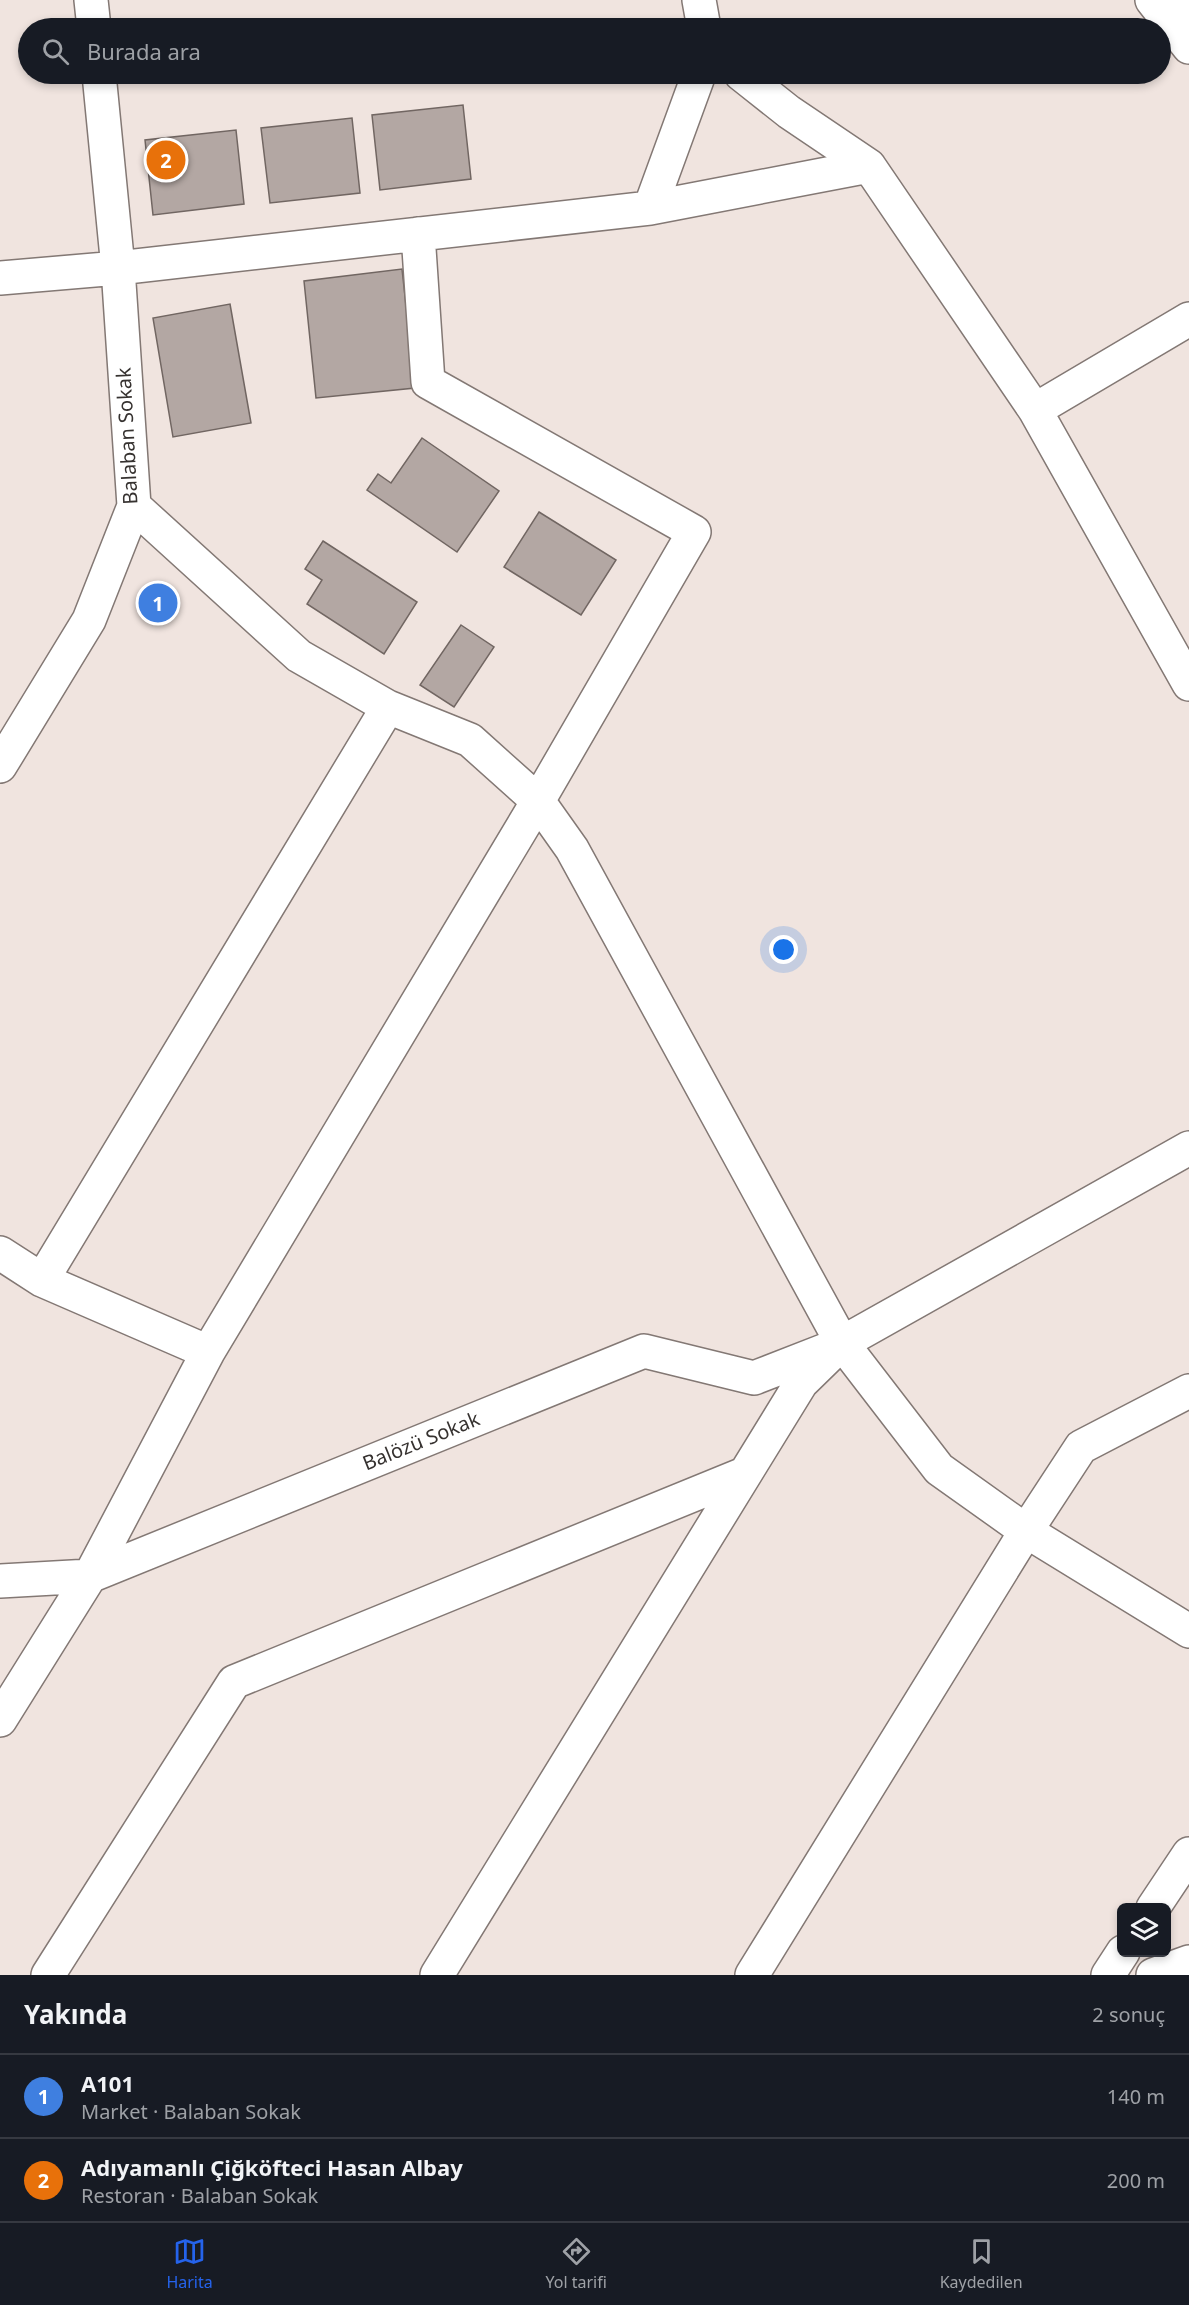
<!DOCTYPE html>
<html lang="tr">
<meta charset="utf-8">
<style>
:root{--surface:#171b24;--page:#242831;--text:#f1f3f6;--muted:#9ea1a6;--line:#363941;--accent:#2563eb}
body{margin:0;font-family:"Noto Sans",sans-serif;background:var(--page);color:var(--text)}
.controls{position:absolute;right:18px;bottom:18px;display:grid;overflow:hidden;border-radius:9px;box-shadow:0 3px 9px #0003}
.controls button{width:54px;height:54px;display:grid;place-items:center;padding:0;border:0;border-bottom:2px solid var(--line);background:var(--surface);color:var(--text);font:30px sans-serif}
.you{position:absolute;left:784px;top:950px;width:21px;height:21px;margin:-15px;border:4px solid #fff;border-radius:50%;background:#1a73e8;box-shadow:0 0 0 9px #1a73e833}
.badge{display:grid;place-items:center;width:39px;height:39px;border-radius:50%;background:var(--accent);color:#fff;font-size:20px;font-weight:700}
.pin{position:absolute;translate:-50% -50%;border:3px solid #fff;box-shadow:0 2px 6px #0006}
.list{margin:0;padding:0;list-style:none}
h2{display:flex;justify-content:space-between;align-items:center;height:78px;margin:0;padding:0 24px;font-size:26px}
h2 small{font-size:20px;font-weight:400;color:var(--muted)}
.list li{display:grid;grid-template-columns:39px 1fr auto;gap:18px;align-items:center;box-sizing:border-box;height:84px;padding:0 24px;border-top:2px solid var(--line)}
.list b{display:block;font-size:22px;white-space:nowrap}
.list p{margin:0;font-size:20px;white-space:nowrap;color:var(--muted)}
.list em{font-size:20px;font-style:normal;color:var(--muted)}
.icon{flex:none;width:33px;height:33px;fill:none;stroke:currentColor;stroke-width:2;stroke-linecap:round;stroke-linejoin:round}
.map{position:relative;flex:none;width:1189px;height:1975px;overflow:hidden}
.search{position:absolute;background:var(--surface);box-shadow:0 3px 9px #0003;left:18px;right:18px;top:18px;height:66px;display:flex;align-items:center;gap:15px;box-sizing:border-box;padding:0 21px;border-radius:33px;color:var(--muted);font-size:22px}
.sheet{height:246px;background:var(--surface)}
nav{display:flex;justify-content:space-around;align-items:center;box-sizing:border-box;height:84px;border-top:2px solid var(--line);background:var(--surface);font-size:16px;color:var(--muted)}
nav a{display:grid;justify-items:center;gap:3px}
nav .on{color:var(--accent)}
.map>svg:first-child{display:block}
</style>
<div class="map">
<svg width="1189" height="1975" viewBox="0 0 1189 1975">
<rect width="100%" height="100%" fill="#f0e4df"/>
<path fill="#b3a7a3" stroke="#716662" stroke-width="1.5" d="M463 105 471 179 380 190 372 115Z
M352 118 360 193 270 203 261 128Z
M236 130 244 204 153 215 145 140Z
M402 269 415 388 316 398 304 281Z
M230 304 251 423 173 437 153 318Z
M422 438 499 491 457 552 367 490 378 474 391 483Z
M539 512 616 560 581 615 504 567Z
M323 541 417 602 384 654 307 604 322 580 305 569Z
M461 625 494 647 454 707 420 685Z"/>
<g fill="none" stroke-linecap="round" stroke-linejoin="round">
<g stroke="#837874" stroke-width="36">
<path id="minor" d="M91 0 94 28
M699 0 704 28
M1152 0 1189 47
M1184 0 1189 20
M741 74 789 112 869 166 1035 410 1189 684
M650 208 699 74
M0 278 118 268 650 208 869 166
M1035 410 1189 319
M134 506 299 656 388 707 470 740 538 801 572 849 842 1343 939 1469 1026 1531 1189 1631
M0 766 89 620 134 506 118 268 99 74
M0 1253 42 1280 208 1352
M42 1280 388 707
M0 1581 90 1576 644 1351 754 1378 826 1350
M0 1720 90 1576 208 1352 538 801 694 532 428 382 418 234
M1153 1908 1189 1854
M48 1975 234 1682 744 1474
M437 1975 801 1383 842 1343 1189 1148
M752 1975 1026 1531 1081 1447 1189 1391
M1108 1975 1123 1952
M1153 1975 1189 1962"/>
</g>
<use href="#minor" stroke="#fff" stroke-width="33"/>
</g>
<g text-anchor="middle" stroke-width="4.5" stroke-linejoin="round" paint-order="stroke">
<g font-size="20" fill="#363230" stroke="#fff">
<text transform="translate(127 436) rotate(-93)" y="7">Balaban Sokak</text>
<text transform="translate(421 1441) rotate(-22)" y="7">Balözü Sokak</text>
</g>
</g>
</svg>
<div class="controls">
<button><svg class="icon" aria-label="layers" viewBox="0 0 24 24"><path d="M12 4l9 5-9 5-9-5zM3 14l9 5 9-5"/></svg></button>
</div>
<div class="you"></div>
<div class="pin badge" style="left:158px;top:603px;background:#3f7fe0">1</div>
<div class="pin badge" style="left:166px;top:160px;background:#e8710a">2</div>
<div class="search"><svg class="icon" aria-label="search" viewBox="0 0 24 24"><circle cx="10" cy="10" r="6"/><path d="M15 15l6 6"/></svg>Burada ara</div>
</div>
<section class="sheet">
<h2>Yakında<small>2 sonuç</small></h2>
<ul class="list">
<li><span class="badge" style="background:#3f7fe0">1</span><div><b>A101</b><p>Market · Balaban Sokak</p></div><em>140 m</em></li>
<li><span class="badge" style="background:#e8710a">2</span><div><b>Adıyamanlı Çiğköfteci Hasan Albay</b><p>Restoran · Balaban Sokak</p></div><em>200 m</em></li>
</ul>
</section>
<nav>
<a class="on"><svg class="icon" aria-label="map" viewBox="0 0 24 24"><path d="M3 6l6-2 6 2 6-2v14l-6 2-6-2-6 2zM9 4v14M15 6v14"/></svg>Harita</a>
<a><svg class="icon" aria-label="directions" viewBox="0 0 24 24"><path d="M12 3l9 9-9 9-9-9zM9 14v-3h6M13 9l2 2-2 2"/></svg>Yol tarifi</a>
<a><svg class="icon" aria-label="saved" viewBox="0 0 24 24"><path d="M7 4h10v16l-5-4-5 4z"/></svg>Kaydedilen</a>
</nav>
